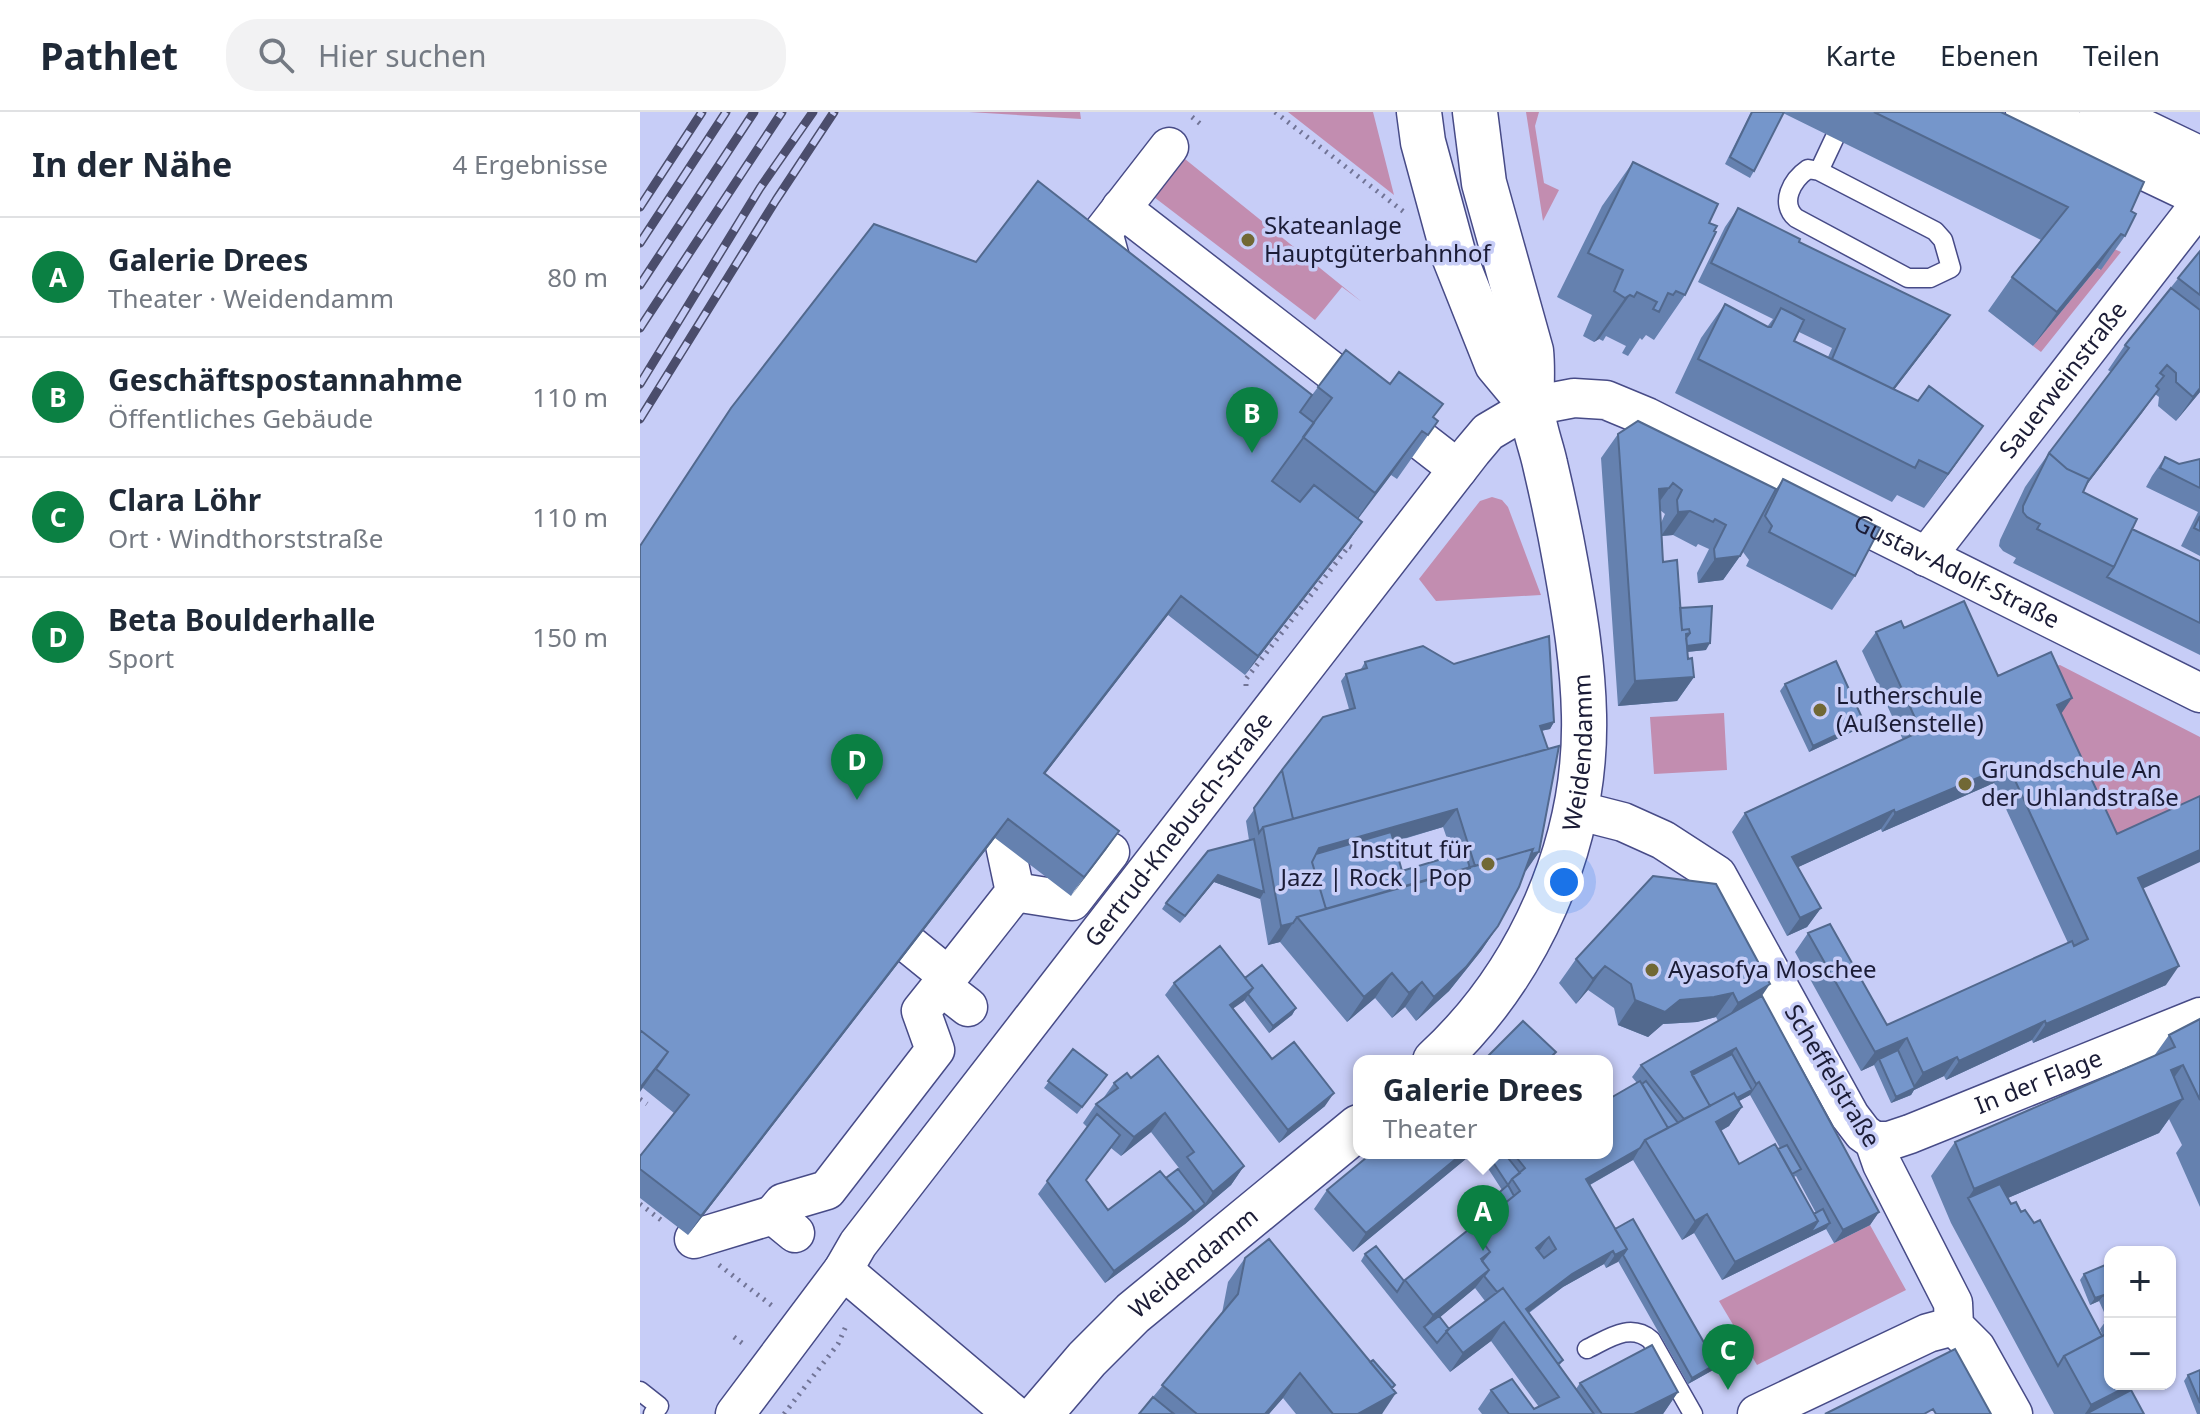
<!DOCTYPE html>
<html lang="de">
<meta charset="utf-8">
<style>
:root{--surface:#fff;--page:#f2f2f3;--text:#1f2937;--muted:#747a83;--line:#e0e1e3;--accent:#0b8043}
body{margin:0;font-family:"Noto Sans",sans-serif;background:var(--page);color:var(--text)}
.controls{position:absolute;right:24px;bottom:24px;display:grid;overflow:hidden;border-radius:16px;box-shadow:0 2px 6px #0004}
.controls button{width:72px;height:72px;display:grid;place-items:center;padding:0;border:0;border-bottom:2px solid var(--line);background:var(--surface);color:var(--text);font:40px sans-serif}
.you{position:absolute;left:924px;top:770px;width:28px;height:28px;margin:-20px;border:6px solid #fff;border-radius:50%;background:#1a73e8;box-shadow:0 0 0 12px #1a73e833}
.badge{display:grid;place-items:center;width:52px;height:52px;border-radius:50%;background:var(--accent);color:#fff;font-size:26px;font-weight:700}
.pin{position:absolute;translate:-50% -66px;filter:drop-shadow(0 2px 4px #0008)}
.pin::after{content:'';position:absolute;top:42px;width:28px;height:24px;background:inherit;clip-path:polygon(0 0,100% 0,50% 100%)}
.popup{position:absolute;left:713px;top:943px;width:260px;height:104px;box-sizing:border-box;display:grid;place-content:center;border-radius:16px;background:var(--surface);filter:drop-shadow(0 2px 6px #0005);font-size:26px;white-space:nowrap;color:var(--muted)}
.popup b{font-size:30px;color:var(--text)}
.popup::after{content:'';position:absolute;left:50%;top:100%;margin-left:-16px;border:16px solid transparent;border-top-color:var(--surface)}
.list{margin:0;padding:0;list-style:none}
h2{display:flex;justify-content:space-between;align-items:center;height:104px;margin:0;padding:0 32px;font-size:34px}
h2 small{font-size:26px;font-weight:400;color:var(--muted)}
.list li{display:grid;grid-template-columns:52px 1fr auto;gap:24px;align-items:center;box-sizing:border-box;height:120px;padding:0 32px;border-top:2px solid var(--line)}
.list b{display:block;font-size:30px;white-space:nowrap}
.list p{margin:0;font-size:26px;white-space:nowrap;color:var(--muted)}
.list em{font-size:26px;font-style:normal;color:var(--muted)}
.icon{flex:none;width:44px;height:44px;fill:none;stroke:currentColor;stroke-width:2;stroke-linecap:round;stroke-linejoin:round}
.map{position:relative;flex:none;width:1560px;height:1302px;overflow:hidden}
header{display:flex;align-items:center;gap:48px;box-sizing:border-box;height:112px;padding:0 40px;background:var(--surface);border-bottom:2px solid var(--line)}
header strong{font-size:38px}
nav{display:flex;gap:44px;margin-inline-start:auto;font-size:28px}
.search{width:560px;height:72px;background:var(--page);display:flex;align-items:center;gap:20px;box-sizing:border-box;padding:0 28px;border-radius:32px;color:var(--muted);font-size:30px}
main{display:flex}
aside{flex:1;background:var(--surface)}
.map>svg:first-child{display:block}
</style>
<header>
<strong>Pathlet</strong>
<div class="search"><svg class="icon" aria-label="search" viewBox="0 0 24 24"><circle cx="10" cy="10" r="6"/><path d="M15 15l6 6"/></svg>Hier suchen</div>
<nav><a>Karte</a><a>Ebenen</a><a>Teilen</a></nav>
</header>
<main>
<aside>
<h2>In der Nähe<small>4 Ergebnisse</small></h2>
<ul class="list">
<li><span class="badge">A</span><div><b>Galerie Drees</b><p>Theater · Weidendamm</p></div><em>80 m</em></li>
<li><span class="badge">B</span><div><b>Geschäftspostannahme</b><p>Öffentliches Gebäude</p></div><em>110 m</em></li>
<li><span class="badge">C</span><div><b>Clara Löhr</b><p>Ort · Windthorststraße</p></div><em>110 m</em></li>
<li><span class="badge">D</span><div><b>Beta Boulderhalle</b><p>Sport</p></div><em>150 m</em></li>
</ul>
</aside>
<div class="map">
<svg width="1560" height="1302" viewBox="0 0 1560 1302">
<rect width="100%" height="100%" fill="#c7cdf7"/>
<path fill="#c28db0" d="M329 0H440L441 7Z
M648 0H733L754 83Z
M886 0H899L895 14 904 71 919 78 903 109Z
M540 43 722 190 702 175 675 208 510 82Z
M1472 136 1481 140 1401 240 1393 234 1457 156 1460 158Z
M852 385 862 388 868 395 901 483 796 489 779 467 840 389Z
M1420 553 1560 625V696L1463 741 1398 558Z
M1084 601 1087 658 1014 662 1010 605Z
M1230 1113 1266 1178 1117 1253 1079 1189Z"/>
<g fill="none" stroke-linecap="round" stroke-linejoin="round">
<g stroke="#474b87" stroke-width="21">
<path id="lane" d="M1168 57 1179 59 1295 119 1303 128 1311 156 1290 166H1268L1156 106C1139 91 1152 68 1168 57Z
M1179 59 1195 25
M947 1237C968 1227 990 1210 1011 1228L1053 1302
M0 1279 19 1294 13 1302"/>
</g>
<g stroke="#474b87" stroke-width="41">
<g id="street">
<path d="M481 96 818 357"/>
<path d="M473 157 463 120 529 35"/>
<path id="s1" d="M1286 445 1560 92"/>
<path d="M936 698 983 710 1023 728 1077 763 1210 1004 1223 1021 1234 1029 1242 1052 1313 1191 1314 1214 1336 1236 1373 1302"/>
<path d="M375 780 432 789 470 740"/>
<path d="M271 834 308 864"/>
<path d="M301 874 375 780 365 733"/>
<path id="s2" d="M1234 1029H1249L1270 1022 1560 905"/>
<path d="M155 1121 133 1103 143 1091 187 1078 295 938 281 899 301 874 328 895"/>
<path d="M54 1127 133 1103"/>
<path d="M203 1158 373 1302"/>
<path id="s3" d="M95 1302 203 1158 218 1132 832 339 848 320 892 294 934 286 966 288 1007 305 1560 581"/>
<path d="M1117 1302 1288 1221 1314 1214"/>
</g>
</g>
<g stroke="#474b87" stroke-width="47">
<g id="secondary">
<path d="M779 0 783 30 814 144 857 252 892 294"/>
<path d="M1388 0 1560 82"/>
<path d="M1462 0 1560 47"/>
<path id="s4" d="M795 949C889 862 947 732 944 603 943 553 935 503 926 453 920 419 913 386 905 352 901 333 892 312 892 293 891 275 893 257 891 239L844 71 835 0"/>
<path id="s5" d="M400 1302 447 1247 493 1201 719 1015"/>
</g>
</g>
<path stroke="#717496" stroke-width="5" stroke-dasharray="2 6" stroke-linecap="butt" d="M635 0 764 100
M552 5 563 14
M606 574V567L709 434 715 437
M0 987 7 992
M0 1092 25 1111
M79 1153 135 1196
M94 1225 106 1234
M144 1302 198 1232 206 1214"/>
<use href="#lane" stroke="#fff" stroke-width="18"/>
<use href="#street" stroke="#fff" stroke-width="38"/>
<use href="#secondary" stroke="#fff" stroke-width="44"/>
<g stroke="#4b4d6c" stroke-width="9">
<path id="rail" d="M0 95 62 0
M0 131 86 0
M0 173 114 0
M0 216 142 0
M0 272 120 76 173 0
M0 307 136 88 194 0"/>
</g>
<use href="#rail" stroke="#c7cdf7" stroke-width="6" stroke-dasharray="18" stroke-linecap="butt"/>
</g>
<path fill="#6581af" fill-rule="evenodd" d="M1111 0H1361L1491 99 1485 124 1461 158 1457 156 1393 234 1348 199 1372 165 1401 128 1143 1 1114 59 1110 66 1085 52Z
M993 50 1069 111 1045 183 1014 228 1006 223 1002 228 1000 226 988 244 982 241 986 234 966 224 963 229 959 227 954 230 943 224 952 203 917 185 962 94Z
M1098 96 1159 130 1297 222 1254 278 1319 348 1284 396 1257 383 1252 390 1035 281 1061 226 1085 192 1127 215 1133 207 1058 170 1085 115ZM1159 220 1192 236 1188 245 1154 229Z
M234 112 672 283 706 238 798 309 757 367 751 363 718 407 722 410 709 429 605 563 528 503 405 662 479 719 434 779 431 784 355 726 48 1123 0 1086V1044L34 1001 3 976Z
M1560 139V280L1536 309 1518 294 1519 285 1515 282 1445 375 1443 380 1492 417 1560 449V543L1373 451 1376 446 1363 439 1359 434 1360 428 1385 375 1409 341 1471 260 1468 258 1485 233Z
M978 322 1136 377 1143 367 1215 464 1192 498 1106 454 1109 448 1103 440 1083 468 1058 471 1057 461 1069 437 1058 432 1056 435 1033 423 1022 424 1023 450 1040 496 1066 538 1047 540 1048 547 1054 565 1037 589 978 594 961 346ZM1020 398 1025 402 1021 411Z
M1525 345 1539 352 1560 347V444L1541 434 1558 400 1506 375 1512 364Z
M1264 516 1358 564 1421 602 1503 777 1526 873 1393 931 1392 928 1306 968 1304 964 1274 978 1271 983 1251 991 1234 953 1221 959 1155 840 1168 821 1247 913 1428 831 1354 671 1242 720 1241 717 1158 755 1181 796 1167 815 1147 824 1092 720 1105 701 1263 628 1222 539 1236 520Z
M725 550 914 610 910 617 901 619 899 740 885 759 858 814 841 839 809 879 776 909 765 895 752 906 735 886 707 910 640 830 628 833 620 786 574 770 540 811 522 797 526 791 609 728 606 709 642 658 709 597 701 569 706 562 721 558V557ZM803 715 813 744 762 759 754 730Z
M1145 572 1224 610 1220 616 1169 640 1140 579Z
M936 847 1122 884 1239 1100 1230 1113 1194 1131 1186 1117 1082 1168 1054 1121 1042 1128 993 1048 950 1073 975 1117 1066 1234 1086 1246 1082 1253 1048 1272 978 1149 966 1156 964 1152 923 1175 889 1201 923 1248 919 1254 936 1277 940 1271 1038 1280 1023 1302H842L838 1297 851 1278 894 1297 899 1295 851 1229 810 1260 721 1149 725 1142 764 1169 850 1103 845 1095 849 1089 862 1078 838 1041H967L997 971 992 965 1001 953 1078 909 1076 905 1057 910 1023 912 1008 925 978 913 974 896 948 878 936 892 919 871ZM1110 983 1140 1036 1099 1052 1081 1019 1089 1014 1102 995 1099 989ZM1156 1064 1176 1101 1174 1102 1154 1065ZM835 1176 845 1189 809 1217 800 1205Z
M605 866 656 896 652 903 629 921 604 888 593 896 632 947 685 994 639 1031 525 883 534 871Z
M1560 907V1095L1536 1041 1542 1033 1529 1007 1519 1021 1368 1086 1462 1224H1463L1460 1217 1465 1210 1468 1209 1459 1189 1450 1193 1440 1168 1444 1162 1470 1151V1272L1491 1278 1504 1302H1414L1311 1111 1291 1064 1315 1030 1514 944 1529 923Z
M433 937 467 963 437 1002 404 976Z
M491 966 604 1054 591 1073 545 1112 465 1171 398 1082 447 1015 443 1011 456 992 462 988 474 971ZM511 1020 539 1056 526 1066 468 1098 446 1068 471 1036 481 1044Z
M833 1041 713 1140 674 1097 687 1078Z
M605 1146 752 1276 742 1302H656L643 1286 629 1302H499L582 1201 588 1170Z
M1560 1258V1302H1557L1544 1269 1548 1263Z"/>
<path fill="#52698e" d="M1481 122 1457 156 1393 234 1417 200Z
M990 183 959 227 954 230 985 186Z
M1310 203 1297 222 1229 310 1242 291Z
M1560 276V280L1536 309 1553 285Z
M1519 277 1502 301 1425 401 1442 377Z
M1343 314 1319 348 1284 396 1308 362Z
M782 319 751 363 704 425 735 381Z
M1033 371 1012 400 1019 377Z
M1050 399 1033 423 1021 424 1038 400Z
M722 410 709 429 605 563 618 544Z
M1100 444 1083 468 1058 471 1075 447Z
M541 484 528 503 391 680 404 661Z
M1050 521 1070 531 1066 538 1036 541 1046 522Z
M1054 565 1037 589 978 594 995 569Z
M1432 586 1419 605 1417 593Z
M914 610 910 617 895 620 900 614Z
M1224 610 1220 616 1169 640 1173 634Z
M1368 653 1354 671 1242 720 1255 701Z
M817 697 803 715 669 754 679 736Z
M1254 698 1241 717 1139 764 1152 745Z
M368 707 355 726 48 1123 61 1104Z
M479 719 466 738 431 784 444 765Z
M1560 738V750L1485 785 1498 766Z
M899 740 886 759 823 776 837 758Z
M578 763 624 780 620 787 574 770 540 811Z
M1181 796 1167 815 1147 824 1160 806Z
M653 811 640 830 628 833 641 814Z
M858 814 841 839 809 879 776 909 794 885Z
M965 854 948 878 936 892 953 867Z
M1539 854 1526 873 1393 931 1406 912Z
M752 861 735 886 707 910 724 885Z
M782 870 765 895 752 906 769 881Z
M1130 872 1113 897 1081 915 1098 891Z
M613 876 604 889 581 905 590 893Z
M1093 881 1076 905 1057 910 1023 912 1008 925 978 913 995 888H1040Z
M656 896 652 903 629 921 633 914Z
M1405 909 1392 928 1306 968 1319 949Z
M1267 926 1254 945 1239 947 1234 953 1221 959 1235 940Z
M1096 936 1087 949 1048 970 1051 960Z
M28 940 0 980V976Z
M1317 945 1304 964 1274 978 1271 983 1251 991 1256 985 1271 978 1283 961Z
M1543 953 1519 987 1531 958Z
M1119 970 1110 983 1037 1023 1112 978 1116 972Z
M694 981 685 994 639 1031 648 1018Z
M1543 987 1519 1021 1335 1100 1328 1086 1334 1077Z
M1102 995 1089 1014 1062 1029 1076 1010Z
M525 1001 511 1020 481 1044 494 1025Z
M1000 1036 993 1048 937 1080 946 1067Z
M823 1041H833L713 1140 726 1121Z
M604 1054 591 1073 545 1112 465 1171 474 1159 554 1099 565 1092 573 1080Z
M1239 1100 1230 1113 1194 1131 1203 1118Z
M1067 1102 1054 1121 1042 1128 1055 1109Z
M1178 1109 1190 1111 1186 1117 1082 1168 1095 1150Z
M909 1125 900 1138 887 1149 896 1136Z
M987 1137 978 1150 966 1156 975 1143Z
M973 1139 964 1152 923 1175 877 1209 886 1197 932 1162Z
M849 1158 835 1176 786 1217 784 1215 793 1203Z
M1464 1183 1459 1189 1450 1193 1455 1186Z
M864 1210 851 1229 810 1260 823 1241Z
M1086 1246 1082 1253 1048 1272 1052 1266Z
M660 1261 643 1286 629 1302H625Z
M1492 1272H1496L1475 1302H1445L1451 1293Z
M755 1273 750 1280 756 1281 742 1302H718Z
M1038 1280 1023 1302H994Z"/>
<path fill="#7596cb" stroke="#52698e" stroke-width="2" fill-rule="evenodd" d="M1112 0H1144L1114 59 1090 45Z
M1234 0H1361L1504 70 1491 99 1496 102 1485 124 1481 122 1417 200 1372 165 1428 95Z
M993 50 1078 92 1069 111 1077 114 1074 119 1076 120 1045 183 1036 179 1033 183 1028 181 1019 200 1013 197 1017 190 997 180 994 185 990 183 985 186 974 179 983 158 948 141Z
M398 69 672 283 660 300 674 311 632 369 660 390 674 373 722 410 618 544 541 484 404 661 479 719 448 760 444 765 368 707 61 1104 0 1057V1044L49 983 16 957 28 940 0 918V434L91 296 234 112 336 150Z
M1098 96 1160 127 1159 130 1310 203 1253 277 1192 247 1205 217 1071 151Z
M1560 139V183L1538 166Z
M1531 176 1560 198V276L1553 285 1536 270V261L1527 253 1520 261 1524 264 1516 274 1519 277 1448 369 1449 367 1427 357 1409 341 1489 236 1485 233Z
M1085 192 1128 215H1131L1141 196 1153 202 1164 208 1154 229 1278 289 1289 274 1343 314 1308 362 1279 348 1275 356 1058 247Z
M706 238 750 272 759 260 803 292 793 305 798 309 788 323 782 319 735 381 663 325 692 286 678 275Z
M998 309 1136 377 1100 444 1075 447 1074 437 1086 413 1075 407 1073 410 1050 399 1038 400 1037 388 1042 378 1033 371 1029 376 1019 377 1023 450 1037 448 1042 518 1049 517 1050 521 1046 522 1048 547 1052 546 1054 565 995 569 978 322Z
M1409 341 1427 357 1449 367 1443 380 1497 407 1474 455 1397 417 1400 412 1387 405 1383 400V394Z
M1525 345 1539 352 1560 347V376L1520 356Z
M1143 367 1240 416 1215 464 1129 420 1132 414 1125 404Z
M1560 404V419L1554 416Z
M1492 417 1560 449V511L1467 465 1474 455Z
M1324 489 1358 564 1411 540 1432 586 1417 593 1477 722 1560 684V738L1498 766 1539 854 1406 912 1405 909 1319 949 1317 945 1283 961 1267 926 1235 940 1168 821 1190 812 1247 913 1432 829 1434 834 1448 827 1368 653 1255 701 1254 698 1152 745 1181 796 1160 806 1105 701 1281 619 1236 520 1261 509 1264 516Z
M1072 494 1070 531 1047 534 1046 526 1050 521 1049 517 1042 518 1040 496Z
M909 524 914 610 900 614 908 637 653 707 642 658 683 605 715 596 706 562 727 556 725 550 783 534 814 552Z
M1196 549 1224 610 1173 634 1145 572Z
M919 634 899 740 891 742 893 737 835 754 817 697 679 736 672 750 686 797 657 805 653 811 641 814 623 715Z
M642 658 653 707 623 715 619 721 614 696Z
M751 720 762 759 825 740 830 756 686 797 672 750 676 742Z
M614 727 624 780 578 763 545 804 526 791 568 739Z
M893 737 879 775 858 814 826 855 794 885 782 870 769 881 752 861 724 885 657 805Z
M1013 764 1076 772 1130 872 1098 891 1093 881 1074 885 1040 888 1025 900 995 888 991 872 965 854 953 867 936 847Z
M580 834 613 876 590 893 632 947 654 930 694 981 648 1018 534 871Z
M622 853 656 896 633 914 608 882 613 876 605 866Z
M1122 884 1239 1100 1203 1118 1119 970 1116 972 1096 936 1051 960 1070 994 1044 1007 1001 953Z
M1560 907V988L1543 953 1531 958 1543 987 1334 1077 1315 1030 1535 935 1529 923Z
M883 909 916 940 907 949H843Z
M0 918 28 940 0 976Z
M433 937 467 963 442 995 408 969Z
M1258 938 1275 976 1256 985 1239 947Z
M1092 942 1112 978 1097 986 1094 981 1070 994 1052 963Z
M518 944 604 1054 573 1080 547 1045 554 1040 525 1001 494 1025 456 992 478 976 474 971 487 961 491 966Z
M1000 969 1028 1016 1005 1028 1000 1036 946 1067 987 1137 975 1143 973 1139 932 1162 886 1197 923 1248 918 1252 863 1176 857 1180 844 1164 849 1158 842 1149 850 1140 833 1117 880 1079 872 1067 885 1056 873 1041H967V988ZM909 1125 916 1137 904 1146 896 1136Z
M1006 969 1038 1011 1028 1016 1002 972Z
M1094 981 1102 995 1076 1010 1099 1052 1135 1032 1178 1109 1095 1150 1067 1102 1055 1109 1005 1028Z
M457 1002 480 1023 446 1068 468 1098 520 1059 554 1099 474 1159 407 1069Z
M1147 1033 1161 1057 1152 1062 1138 1037Z
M732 1041H823L726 1121 687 1078Z
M847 1041H864L880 1061 872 1067 868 1073Z
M538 1057 565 1092 549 1105 554 1099 526 1066Z
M1360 1072 1371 1092 1376 1090 1381 1100 1385 1098 1394 1111 1400 1108 1462 1224 1424 1244 1418 1254 1328 1086Z
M868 1073 874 1084 856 1098 849 1089Z
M1183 1097 1190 1111 1170 1121 1178 1109 1174 1102Z
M993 1107 1066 1234 1076 1228 1086 1246 1052 1266 983 1143 987 1137 975 1117Z
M832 1115 850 1140 841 1147 849 1158 793 1203 765 1168Z
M629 1127 756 1281 718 1302H693L660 1261 625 1302H557L522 1273 598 1182 605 1146Z
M736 1134 764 1169 757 1180 725 1142Z
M1470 1151V1197L1464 1183 1455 1186 1444 1162Z
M863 1176 954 1302H869L851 1278 872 1267 894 1297 919 1285 864 1210 823 1241 806 1219Z
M799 1204 809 1217 797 1231 784 1215Z
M1470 1208V1220H1469L1465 1210Z
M1470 1220V1272H1492L1451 1293 1424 1244Z
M1012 1233 1038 1280 994 1302H962L940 1271Z
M1315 1237 1351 1302H1296L1293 1297 1284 1302H1185Z
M733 1248 755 1273 752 1276 730 1250Z
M1560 1258V1291L1548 1263Z
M1491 1278 1504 1302H1446Z
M513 1285 534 1302H499Z"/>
<g fill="#716835" stroke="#c7cdf7" stroke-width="3">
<circle cx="608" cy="128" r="8"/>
<circle cx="1180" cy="598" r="8"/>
<circle cx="1325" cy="672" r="8"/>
<circle cx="848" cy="752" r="8"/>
<circle cx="1012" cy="858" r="8"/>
</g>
<g text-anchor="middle" stroke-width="7" stroke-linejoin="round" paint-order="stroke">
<g font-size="24" fill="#1b1c36" stroke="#c7cdf7" text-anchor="start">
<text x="624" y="122">Skateanlage<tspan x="624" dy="28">Hauptgüterbahnhof</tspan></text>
<text x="1196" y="592">Lutherschule<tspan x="1196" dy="28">(Außenstelle)</tspan></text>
<text x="1341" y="666">Grundschule An<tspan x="1341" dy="28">der Uhlandstraße</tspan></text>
<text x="832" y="746" text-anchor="end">Institut für<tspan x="832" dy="28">Jazz | Rock | Pop</tspan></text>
<text x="1028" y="866">Ayasofya Moschee</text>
</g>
<g font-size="24" fill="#1b1c36" stroke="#c7cdf7">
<text dy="8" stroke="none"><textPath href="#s1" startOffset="224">Sauerweinstraße</textPath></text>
<text dy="8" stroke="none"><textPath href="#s3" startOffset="1754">Gustav-Adolf-Straße</textPath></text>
<text dy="8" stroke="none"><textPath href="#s4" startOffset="350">Weidendamm</textPath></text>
<text dy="8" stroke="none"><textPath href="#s3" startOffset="734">Gertrud-Knebusch-Straße</textPath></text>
<text transform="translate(1192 964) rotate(59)" y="8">Scheffelstraße</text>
<text dy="8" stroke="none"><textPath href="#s2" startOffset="176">In der Flage</textPath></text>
<text dy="8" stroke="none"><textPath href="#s5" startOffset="216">Weidendamm</textPath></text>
</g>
</g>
</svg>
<div class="controls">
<button>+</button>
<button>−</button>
</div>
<div class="you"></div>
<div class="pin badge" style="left:843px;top:1139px">A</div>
<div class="popup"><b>Galerie Drees</b>Theater</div>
<div class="pin badge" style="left:612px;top:341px">B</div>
<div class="pin badge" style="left:1088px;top:1278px">C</div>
<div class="pin badge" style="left:217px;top:688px">D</div>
</div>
</main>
